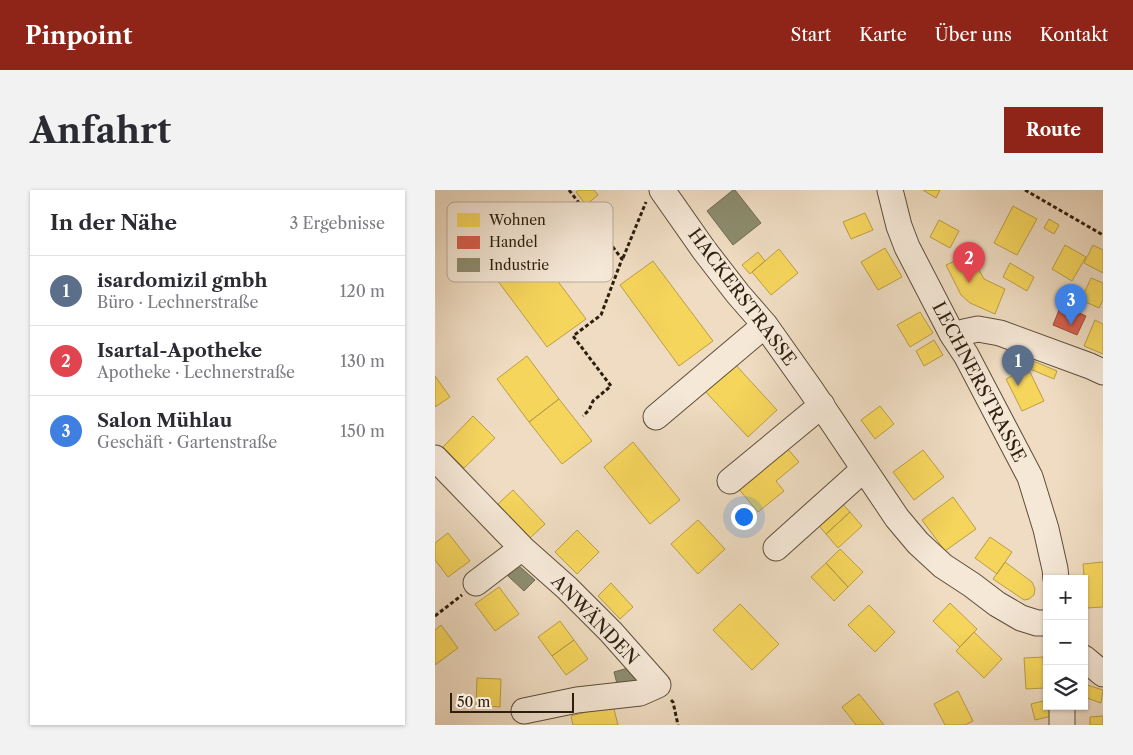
<!DOCTYPE html>
<html lang="de">
<meta charset="utf-8">
<style>
:root{--surface:#fff;--page:#f2f2f3;--text:#2b2b33;--muted:#7c7c81;--line:#e1e1e2;--accent:#8f2418}
body{margin:0;font-family:"Libre Caslon Text",serif;background:var(--page);color:var(--text)}
.controls{position:absolute;right:15px;bottom:15px;display:grid;overflow:hidden;border-radius:0px;box-shadow:0 1px 4px #0004}
.controls button{width:45px;height:45px;display:grid;place-items:center;padding:0;border:0;border-bottom:1px solid var(--line);background:var(--surface);color:var(--text);font:25px sans-serif}
.scale{position:absolute;left:15px;bottom:12px;width:124px;box-sizing:border-box;padding-left:5px;border:2px solid #2c1f0d;border-top:0;font-size:14px;line-height:18px;white-space:nowrap;color:#2c1f0d;-webkit-text-stroke:4px #f5e8d7;paint-order:stroke}
.you{position:absolute;left:308px;top:326px;width:18px;height:18px;margin:-12px;border:4px solid #fff;border-radius:50%;background:#1a73e8;box-shadow:0 0 0 8px #1a73e833}
.badge{display:grid;place-items:center;width:32px;height:32px;border-radius:50%;background:var(--accent);color:#fff;font-size:16px;font-weight:700}
.pin{position:absolute;translate:-50% -41px;filter:drop-shadow(0 1px 2px #0008)}
.pin::after{content:'';position:absolute;top:26px;width:18px;height:15px;background:inherit;clip-path:polygon(0 0,100% 0,50% 100%)}
.list{margin:0;padding:0;list-style:none}
h2{display:flex;justify-content:space-between;align-items:center;height:65px;margin:0;padding:0 20px;font-size:21px}
h2 small{font-size:16px;font-weight:400;color:var(--muted)}
.list li{display:grid;grid-template-columns:32px 1fr auto;gap:15px;align-items:center;box-sizing:border-box;height:70px;padding:0 20px;border-top:1px solid var(--line)}
.list b{display:block;font-size:19px;white-space:nowrap}
.list p{margin:0;font-size:16px;white-space:nowrap;color:var(--muted)}
.list em{font-size:16px;font-style:normal;color:var(--muted)}
.icon{flex:none;width:28px;height:28px;fill:none;stroke:currentColor;stroke-width:2;stroke-linecap:round;stroke-linejoin:round}
.map{position:relative;flex:none;width:668px;height:535px;overflow:hidden;border-radius:0px}
header{display:flex;align-items:center;gap:30px;box-sizing:border-box;height:70px;padding:0 25px;background:var(--accent);color:#fff}
header strong{font-size:24px}
nav{display:flex;gap:28px;margin-inline-start:auto;font-size:18px}
.intro{display:flex;align-items:center;justify-content:space-between;box-sizing:border-box;height:120px;padding:0 30px}
h1{margin:0;font-size:35px}
.button{padding:12px 22px;border-radius:0px;background:var(--accent);color:#fff;font-size:18px;font-weight:700}
main{display:flex;gap:30px;padding:0 30px}
aside{flex:1;background:var(--surface);border-radius:0px;box-shadow:0 1px 4px #0004}
.map>svg:first-child{display:block}
</style>
<header>
<strong>Pinpoint</strong>
<nav><a>Start</a><a>Karte</a><a>Über uns</a><a>Kontakt</a></nav>
</header>
<div class="intro"><h1>Anfahrt</h1><a class="button">Route</a></div>
<main>
<aside>
<h2>In der Nähe<small>3 Ergebnisse</small></h2>
<ul class="list">
<li><span class="badge" style="background:#5c6f8a">1</span><div><b>isardomizil gmbh</b><p>Büro · Lechnerstraße</p></div><em>120 m</em></li>
<li><span class="badge" style="background:#e0444e">2</span><div><b>Isartal-Apotheke</b><p>Apotheke · Lechnerstraße</p></div><em>130 m</em></li>
<li><span class="badge" style="background:#3f7fe0">3</span><div><b>Salon Mühlau</b><p>Geschäft · Gartenstraße</p></div><em>150 m</em></li>
</ul>
</aside>
<div class="map">
<svg width="668" height="535" viewBox="0 0 668 535">
<rect width="100%" height="100%" fill="#efdcc2"/>
<filter id="stains"><feTurbulence type="fractalNoise" baseFrequency=".004" numOctaves="4"/><feColorMatrix values="0 0 0 0 .2 0 0 0 0 .09 0 0 0 0 .02 0 0 0 .5 -.17"/></filter>
<radialGradient id="worn" r=".72"><stop offset=".6" stop-color="#630" stop-opacity="0"/><stop offset="1" stop-color="#630" stop-opacity=".3"/></radialGradient>
<path fill="#f6d55c" stroke="#b99e44" d="M144 0H159L163 5 151 15 141 2Z
M488 0H505L501 8Z
M578 16 602 29 582 65 559 53Z
M69 19 151 129 112 157 31 48Z
M430 23 438 40 416 49 408 32Z
M614 29 624 35 619 44 609 38Z
M504 30 524 41 515 58 495 47Z
M630 55 651 67 637 91 617 79Z
M658 55 668 60V83L649 73Z
M450 58 467 87 443 100 426 72Z
M344 59 363 83 336 105 317 82Z
M323 62 330 71 315 84 307 75Z
M535 64 549 89 570 99 560 124 535 113 526 105 511 75Z
M218 71 278 151 244 176 185 95Z
M575 73 599 87 592 101 568 87Z
M656 88 668 93V110L664 118 646 110Z
M485 122 498 143 475 157 462 135Z
M660 130 668 134V164L649 156Z
M499 150 508 165 489 176 481 161Z
M92 166 124 209 94 232 62 189Z
M598 171 622 181 619 189 595 179Z
M298 172 342 220 313 247 268 199Z
M593 178 609 211 587 221 571 189Z
M0 186 15 207 0 217Z
M124 209 157 251 127 274 94 232Z
M445 216 459 234 440 249 426 230Z
M38 226 60 248 29 278 8 257Z
M198 252 245 310 215 334 169 277Z
M351 257 364 272 341 291 349 301 323 322 297 291Z
M488 260 509 287 479 310 458 282Z
M78 300 110 334 95 348 63 314Z
M518 307 541 339 510 361 487 330Z
M403 309 415 322 391 344 379 330Z
M415 322 427 336 403 358 391 344Z
M263 330 290 359 263 384 236 354Z
M142 340 164 362 142 384 120 362Z
M13 343 35 371 13 387 0 370V353Z
M555 347 577 362 562 384 540 368Z
M405 359 428 382 413 397 391 373Z
M570 372 597 392 600 399 599 405 594 409 589 410 558 389Z
M668 372V417L652 418 648 374Z
M391 373 413 397 399 411 376 387Z
M176 393 198 417 185 429 163 406Z
M64 397 84 424 60 441 40 414Z
M515 413 542 439 525 457 498 431Z
M305 414 344 454 317 480 278 440Z
M434 415 460 442 440 462 413 435Z
M125 431 139 450 117 466 103 447Z
M6 435 23 458 0 475V440Z
M539 442 567 469 549 488 521 461Z
M139 450 153 469 131 485 117 466Z
M608 467 610 498 591 499 589 468Z
M42 488 66 489 65 517 41 515Z
M652 495 668 500 666 513 649 507Z
M523 501 538 531 530 535H510L499 514Z
M424 504 449 535H421L407 517Z
M612 510V516H614L617 526 600 530 596 514Z
M178 515 183 535H138L136 526Z
M668 526V535H655V527Z"/>
<path fill="#d6604d" stroke="#a34c3a" d="M626 115 651 126 642 145 618 135Z"/>
<path fill="#8c8c6e" stroke="#6f6b51" d="M298 0H300L326 33 298 55 272 21Z
M83 375 100 390 89 401 73 386Z
M200 476 204 492 183 498 179 482Z"/>
<g fill="none" stroke-linecap="round" stroke-linejoin="round">
<g stroke="#5d4e3a" stroke-width="27">
<path id="minor" d="M227 0 269 60 303 104 330 135 376 200 462 328 483 353 508 376 537 395 562 414 586 428 602 433H612
M455 0 464 36 472 57 517 144 531 165 595 287 611 339 620 379 621 389
M519 147 529 142 543 139 565 143 655 176 668 182
M221 227 330 135
M0 268 87 358 132 398 176 442 223 495 205 503 142 510 89 521
M295 291 387 215
M341 358 429 279
M41 393 87 358
M649 468 668 484
M627 535V516"/>
</g>
<path stroke="#2c1f0d" stroke-width="3" stroke-dasharray="4 2.5" stroke-linecap="butt" d="M134 0 187 69 166 125 138 146 176 196 158 211 154 220 148 226
M590 0 668 45
M188 68 211 12
M0 426 27 405
M236 510 238 512 243 535"/>
<use href="#minor" stroke="#f5e8d7" stroke-width="25"/>
</g>
<g text-anchor="middle" stroke-width="5" stroke-linejoin="round" paint-order="stroke">
<g font-size="18" fill="#2c1f0d" stroke="#f5e8d7">
<text transform="translate(307 107) rotate(53)" y="6">HACKERSTRASSE</text>
<text transform="translate(544 192) rotate(62)" y="6">LECHNERSTRASSE</text>
<text transform="translate(160 430) rotate(46)" y="6">ANWÄNDEN</text>
</g>
</g>
<rect x="12" y="12" width="166" height="80" rx="8" fill="#f5e8d7" stroke="#b9ac9a" stroke-width="1"/>
<rect x="22" y="23" width="23" height="14" fill="#f6d55c"/>
<rect x="22" y="46" width="23" height="13" fill="#d6604d"/>
<rect x="22" y="68" width="23" height="14" fill="#8c8c6e"/>
<g font-size="14" fill="#2c1f0d">
<text x="54" y="35">Wohnen</text>
<text x="54" y="57">Handel</text>
<text x="54" y="80">Industrie</text>
</g>
<rect width="100%" height="100%" filter="url(#stains)"/>
<rect width="100%" height="100%" fill="url(#worn)"/>
</svg>
<div class="controls">
<button>+</button>
<button>−</button>
<button><svg class="icon" aria-label="layers" viewBox="0 0 24 24"><path d="M12 4l9 5-9 5-9-5zM3 14l9 5 9-5"/></svg></button>
</div>
<div class="scale">50 m</div>
<div class="you"></div>
<div class="pin badge" style="left:583px;top:196px;background:#5c6f8a">1</div>
<div class="pin badge" style="left:534px;top:93px;background:#e0444e">2</div>
<div class="pin badge" style="left:636px;top:135px;background:#3f7fe0">3</div>
</div>
</main>
